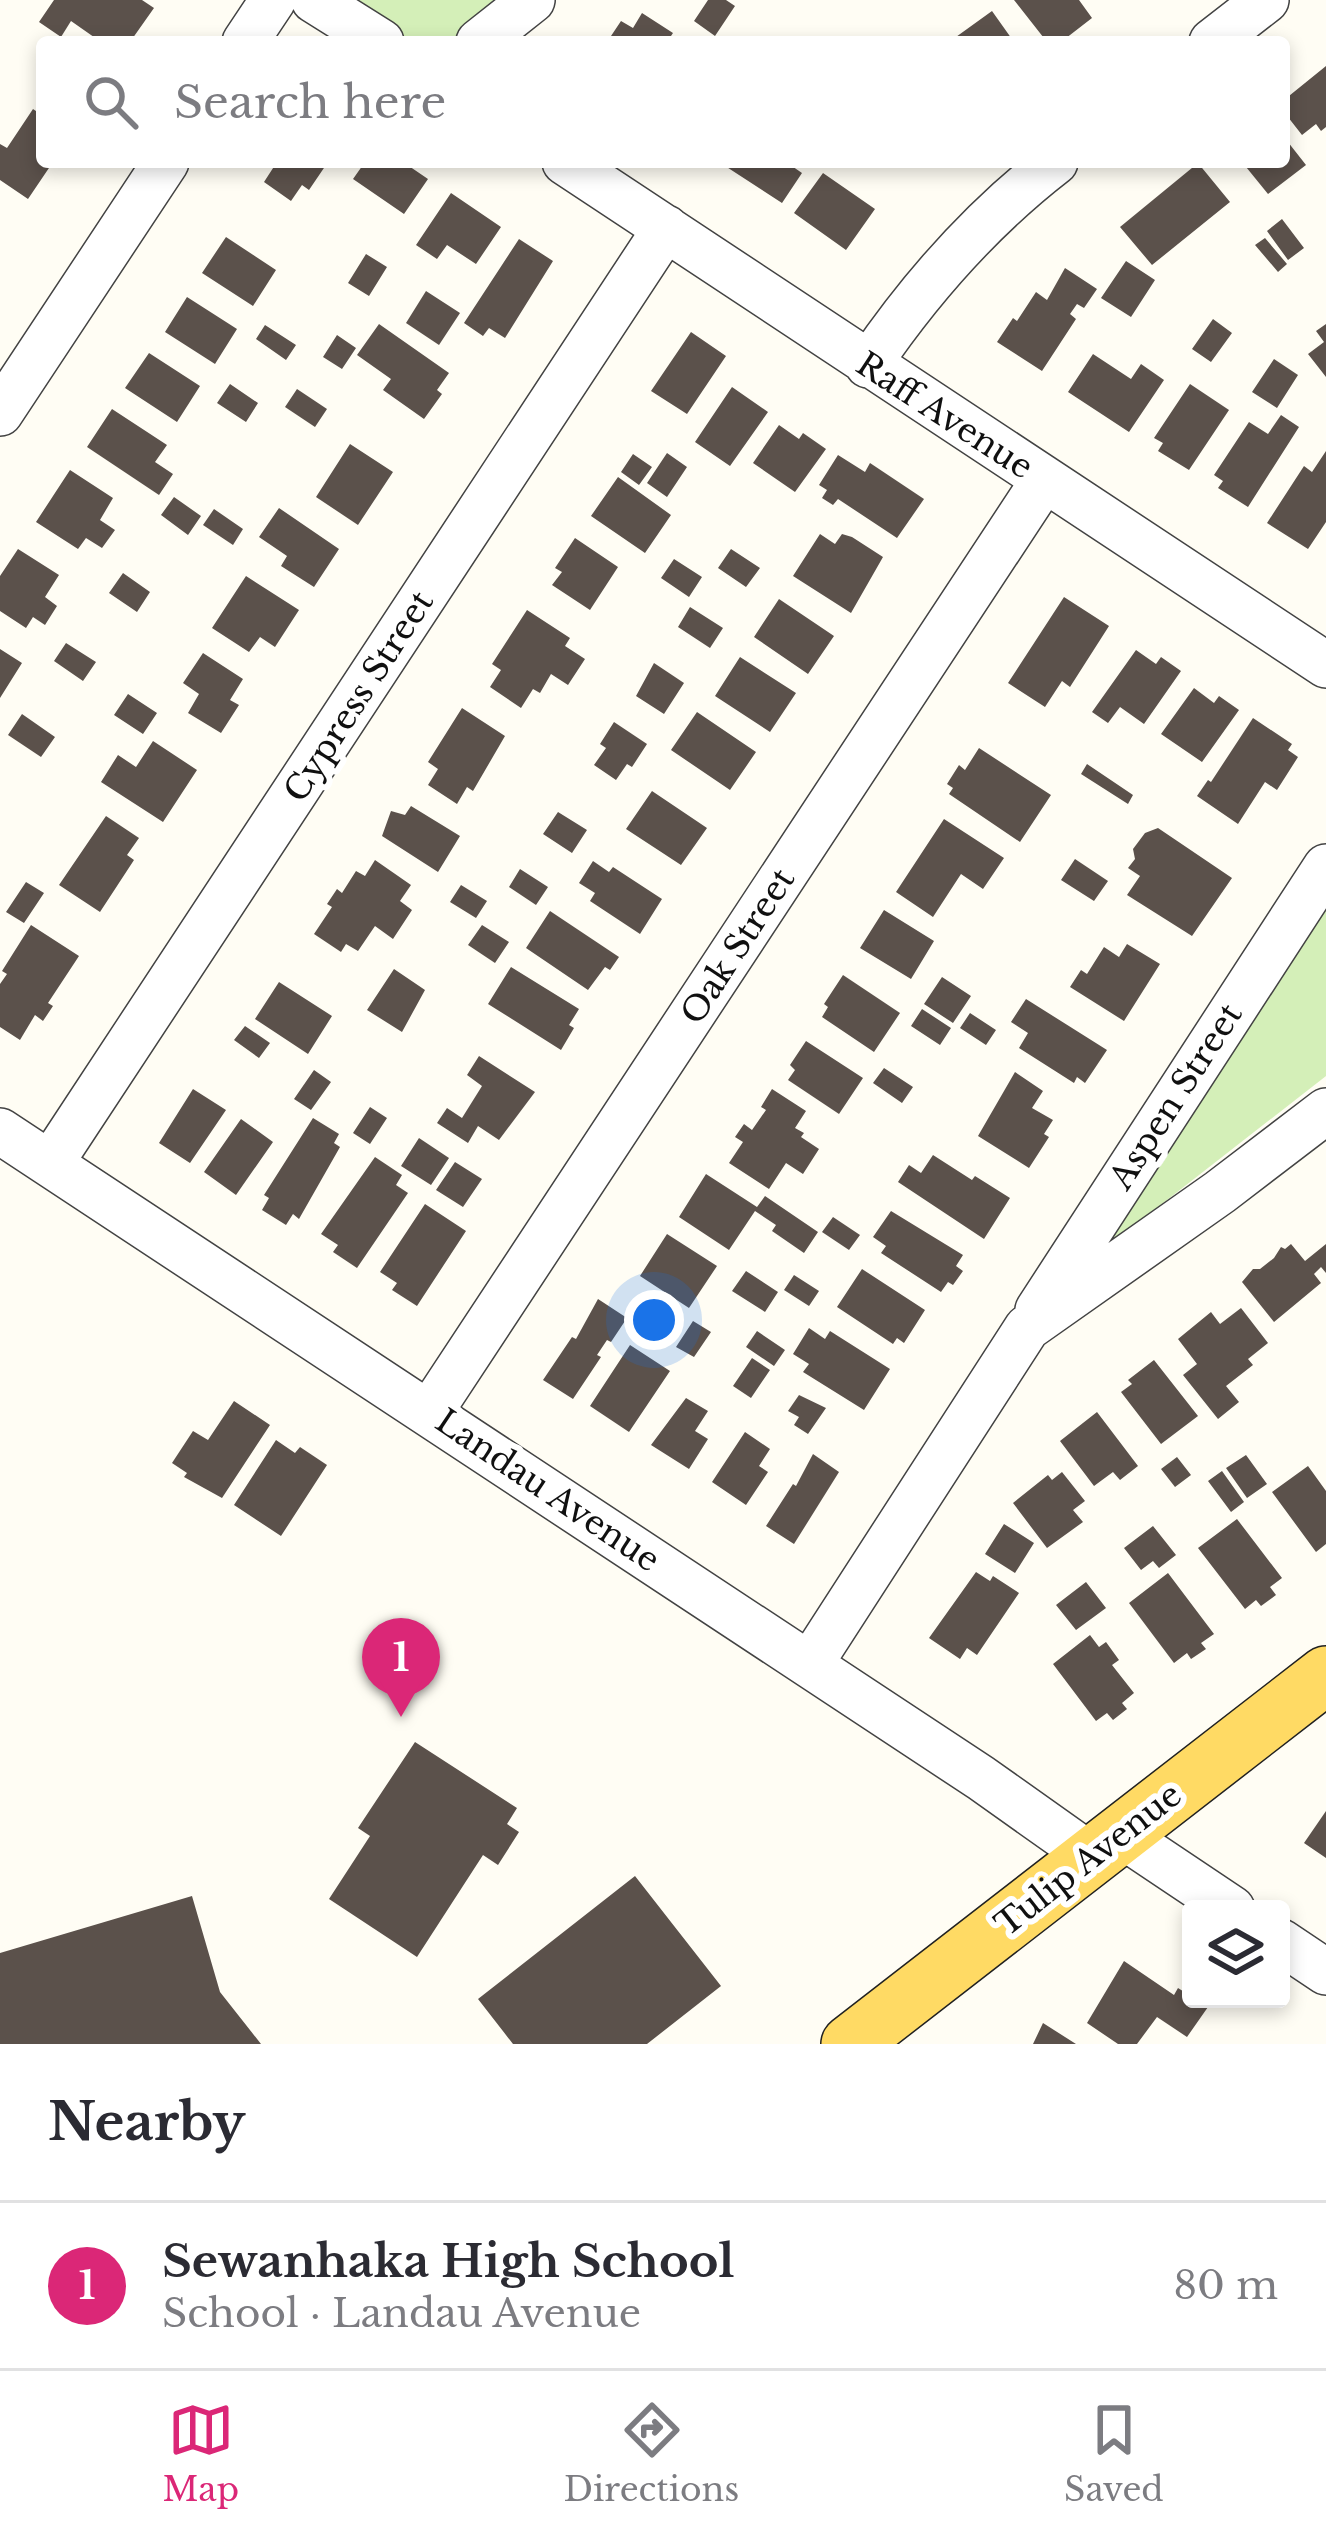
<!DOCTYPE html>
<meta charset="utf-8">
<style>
:root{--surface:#fff;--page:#f2f2f3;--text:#2b2b33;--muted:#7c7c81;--line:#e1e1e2;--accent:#db2777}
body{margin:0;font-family:"Libre Baskerville",serif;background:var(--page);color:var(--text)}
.controls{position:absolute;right:36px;bottom:36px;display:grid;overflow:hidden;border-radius:12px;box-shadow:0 6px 18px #0003}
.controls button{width:108px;height:108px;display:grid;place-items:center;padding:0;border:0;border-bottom:3px solid var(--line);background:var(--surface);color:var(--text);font:60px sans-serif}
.you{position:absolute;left:654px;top:1320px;width:42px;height:42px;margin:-30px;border:9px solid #fff;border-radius:50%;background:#1a73e8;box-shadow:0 0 0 18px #1a73e833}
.badge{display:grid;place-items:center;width:78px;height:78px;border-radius:50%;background:var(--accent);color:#fff;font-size:39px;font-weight:700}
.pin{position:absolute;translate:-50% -99px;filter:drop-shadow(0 3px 6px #0008)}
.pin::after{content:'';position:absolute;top:63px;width:42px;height:36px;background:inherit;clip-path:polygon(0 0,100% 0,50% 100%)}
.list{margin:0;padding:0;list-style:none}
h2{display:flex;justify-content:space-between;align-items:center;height:156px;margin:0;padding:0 48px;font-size:51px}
h2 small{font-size:39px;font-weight:400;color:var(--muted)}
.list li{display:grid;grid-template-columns:78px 1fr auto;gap:36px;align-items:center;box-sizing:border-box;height:168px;padding:0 48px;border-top:3px solid var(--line)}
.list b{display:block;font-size:45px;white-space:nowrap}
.list p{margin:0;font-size:39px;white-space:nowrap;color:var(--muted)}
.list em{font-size:39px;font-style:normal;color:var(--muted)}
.icon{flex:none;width:66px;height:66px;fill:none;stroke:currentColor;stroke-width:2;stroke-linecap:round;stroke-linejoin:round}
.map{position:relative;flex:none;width:1326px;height:2044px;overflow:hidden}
.search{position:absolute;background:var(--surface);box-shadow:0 6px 18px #0003;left:36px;right:36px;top:36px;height:132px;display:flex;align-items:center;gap:30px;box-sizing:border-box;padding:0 42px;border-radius:12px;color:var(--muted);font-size:45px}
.sheet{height:324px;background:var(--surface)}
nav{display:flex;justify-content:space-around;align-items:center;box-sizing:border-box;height:168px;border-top:3px solid var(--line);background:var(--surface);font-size:33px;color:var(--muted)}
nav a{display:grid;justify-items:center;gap:6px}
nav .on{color:var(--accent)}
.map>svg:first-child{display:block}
</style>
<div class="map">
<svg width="1326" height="2044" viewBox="0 0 1326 2044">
<rect width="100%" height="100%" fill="#fffdf4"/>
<path fill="#d4efb8" d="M321 0H532L479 42H383Z
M1326 904V1076L1085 1264Z"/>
<path fill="#5b514b" d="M54 0H142L154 8 130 42H101L71 21 61 37 39 22Z
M708 0H726L735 6 715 36 694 21Z
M1014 0H1079L1092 18 1061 42H1047Z
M992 11 1014 42H949Z
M642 13 673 33 667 42H607L621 21 633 28Z
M1326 66V127L1321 131 1316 124 1302 135 1284 112V100Z
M33 109 42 115V162H53L28 199 0 180V144L7 148Z
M1284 137 1306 165 1268 194 1242 162H1284Z
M270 162H328L309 190 302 185 291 201 264 182 275 165Z
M365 162H403L428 179 404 214 353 179Z
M719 162H786L802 173 782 203Z
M1198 163 1230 202 1152 265 1120 227Z
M823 173 875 209 846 250 794 213Z
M451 193 501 227 476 264 447 245 437 259 416 245Z
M1282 219 1304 248 1288 260 1267 231Z
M226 237 276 270 253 306 202 273Z
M1265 238 1287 264 1278 272 1255 245Z
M519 239 553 261 505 338 489 328 483 336 464 323Z
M366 254 387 267 369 296 348 283Z
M1126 261 1155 280 1131 317 1101 298Z
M1065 268 1097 289 1084 308 1077 304 1070 314 1076 319 1042 371 997 342 1013 318 1017 321 1036 292 1047 300Z
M426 291 460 313 439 345 406 323Z
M187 297 237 329 215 364 165 332Z
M1213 319 1232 333 1211 362 1192 349Z
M379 324 449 373 437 390 442 394 424 419 383 390 391 379 357 355Z
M1326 324V377L1308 354 1324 342 1316 331Z
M265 325 296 345 286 360 256 339Z
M691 332 726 356 687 414 651 391Z
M337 335 356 348 342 369 323 357Z
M149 353 200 386 177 422 125 388Z
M1093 354 1131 379 1141 364 1164 380 1129 432 1068 392Z
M1274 359 1298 375 1277 408 1252 392Z
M230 384 258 403 246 422 217 403Z
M1190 384 1229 410 1189 470 1158 451 1163 443 1154 438Z
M732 387 768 412 730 466 695 442Z
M297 389 327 409 315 427 285 407Z
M112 409 167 445 155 462 173 474 159 495 87 447Z
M1281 415 1299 427 1248 507 1218 488 1223 481 1214 475 1249 422 1268 434Z
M779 425 799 439 803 433 826 449 795 492 753 463Z
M350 444 393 472 358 525 316 497Z
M1326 451V522L1308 549 1267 523 1304 466 1312 472Z
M667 453 687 467 667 497 647 483Z
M633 454 652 467 639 485 621 472Z
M838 455 865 472 870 463 924 499 897 538 838 499 833 505 822 498 827 490 819 485Z
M70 470 113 498 100 520 115 530 102 548 86 538 78 549 36 522Z
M618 477 671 515 645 553 591 516Z
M174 497 201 516 188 535 161 515Z
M279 508 339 549 314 587 281 566 287 556 259 537Z
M214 509 243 529 233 545 203 525Z
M820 534 835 544 842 534 852 537 883 557 851 613 793 576Z
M575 538 618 567 590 610 552 585 562 572 555 568Z
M18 549 59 575 45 597 57 606 45 625 33 617 26 628 0 611V576Z
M731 549 760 568 746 587 718 568Z
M674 559 702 577 689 597 661 578Z
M123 573 150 592 137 612 109 593Z
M246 576 299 610 275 647 260 637 249 652 212 628Z
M1064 597 1109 626 1070 687 1062 681 1045 707 1008 683Z
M779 599 834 636 808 674 754 637Z
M690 607 723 628 710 648 678 627Z
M527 610 570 638 565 646 585 659 568 685 551 674 540 693 533 689 521 708 490 687 501 670 492 664Z
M66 643 96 662 83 681 54 661Z
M0 649 22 663 0 698Z
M1136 650 1156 664 1161 657 1181 671 1144 724 1120 707 1108 723 1092 712Z
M203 653 243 679 230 700 239 705 221 733 188 713 199 694 183 683Z
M740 657 796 693 770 732 715 696Z
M654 663 684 683 664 714 636 696Z
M1194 688 1214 703 1219 696 1239 710 1202 762 1161 734Z
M128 694 157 713 143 734 114 715Z
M462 708 505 736 473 791 467 787 457 804 428 785 438 769 428 762Z
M697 712 756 752 730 790 671 750Z
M22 714 55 737 41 757 8 735Z
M1253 718 1292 744 1288 750 1298 757 1277 790 1265 782 1238 824 1197 796 1208 780 1211 782Z
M614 722 647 744 632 767 627 764 616 780 594 765 606 748 600 744Z
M153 741 197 770 163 822 101 782 118 755 136 767Z
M979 748 1051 795 1020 842 949 794 953 788 947 784 959 765 965 770Z
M1087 764 1133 795 1128 804 1081 774Z
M652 791 707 828 681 865 626 829Z
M411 806 460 836 438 872 382 836 391 811 405 815Z
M558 812 587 830 572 853 543 834Z
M106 816 139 838 127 855 134 860 100 912 59 885Z
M944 819 1004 858 983 889 961 874 933 917 896 892Z
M1158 828 1232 878 1192 936 1127 895 1140 876 1128 868 1135 859 1133 849 1145 833Z
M1075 859 1108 881 1094 901 1061 880Z
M375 860 411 885 400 901 412 910 393 939 375 926 358 951 346 944 341 952 314 934 332 907 327 904 337 889 342 893 356 871 365 876Z
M593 861 609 872 613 867 662 899 640 934 590 901 595 893 579 883Z
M520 869 548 887 536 905 509 887Z
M26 882 44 893 24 923 6 912Z
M461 885 487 901 476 918 450 902Z
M884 910 934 941 911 979 860 948Z
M550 911 619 957 610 970 605 967 588 990 526 948Z
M31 925 79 956 48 1003 53 1006 43 1021 35 1015 20 1040 0 1027V984L7 974 2 971Z
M482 925 509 942 495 963 468 945Z
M1127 944 1160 964 1124 1021 1070 987 1081 970 1087 974 1104 947 1119 957Z
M511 967 579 1009 569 1025 574 1028 561 1050 488 1004Z
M394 969 425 990 402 1032 367 1010Z
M843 975 900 1013 874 1052 822 1017 828 1007 824 1004Z
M942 977 971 996 953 1023 924 1004Z
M279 982 332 1016 308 1054 255 1019Z
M1026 999 1107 1050 1085 1083 1077 1077 1074 1083 1019 1048 1028 1033 1011 1022Z
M922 1009 951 1028 940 1045 911 1026Z
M970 1013 996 1030 986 1045 960 1028Z
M245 1026 270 1043 259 1058 234 1040Z
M806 1041 863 1078 839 1114 788 1080 795 1070 790 1065Z
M479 1056 535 1092 499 1140 478 1126 468 1143 437 1123 447 1108 462 1118 482 1086 467 1075Z
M884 1068 913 1087 902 1103 873 1083Z
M314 1070 331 1082 311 1110 294 1099Z
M1015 1072 1043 1091 1032 1108 1053 1120 1044 1134 1049 1137 1029 1168 978 1136Z
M193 1089 226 1110 190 1163 159 1143Z
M772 1089 806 1111 795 1128 804 1133 801 1137 819 1149 803 1174 786 1163 769 1189 729 1163 743 1142 735 1137 744 1124 752 1130 766 1110 761 1107Z
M370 1107 387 1118 370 1144 353 1133Z
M313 1118 339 1134 334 1143 340 1147 299 1219 293 1214 286 1225 262 1210 269 1198 264 1195Z
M241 1119 273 1142 236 1195 204 1172Z
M419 1138 449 1158 431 1185 401 1166Z
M933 1155 972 1180 975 1176 1010 1198 984 1239 898 1182 909 1165 921 1173Z
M375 1157 402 1175 396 1185 408 1193 357 1268 333 1252 338 1245 321 1234Z
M455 1162 482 1179 463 1207 436 1190Z
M706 1174 757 1207 765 1196 818 1232 804 1253 772 1231 776 1225 755 1211 729 1250 679 1217Z
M425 1204 466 1231 417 1306 392 1290 397 1283 380 1272Z
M891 1211 963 1255 956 1266 963 1271 953 1285 948 1282 941 1292 881 1253 886 1246 873 1237Z
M833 1217 860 1235 849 1250 822 1232Z
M667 1234 717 1266 689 1308 640 1276Z
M1291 1244 1305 1261 1326 1244V1273L1321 1267 1314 1274 1321 1283 1274 1322 1242 1282 1253 1269H1260L1274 1258 1281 1247 1285 1249Z
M862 1269 925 1310 904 1343 897 1338 893 1344 837 1307Z
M746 1271 778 1292 765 1312 732 1291Z
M794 1275 819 1291 809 1306 784 1290Z
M598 1299 627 1318 611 1342 607 1340 597 1355 601 1357 573 1399 543 1380 572 1337 576 1339Z
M1241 1308 1268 1343 1248 1359 1253 1365 1226 1386 1239 1402 1218 1419 1183 1375 1197 1364 1178 1339 1211 1312 1220 1324Z
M693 1321 711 1332 694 1357 676 1347Z
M809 1328 825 1339 830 1331 890 1369 864 1410 803 1372 809 1364 793 1354Z
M757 1331 785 1350 774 1366 746 1347Z
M630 1345 670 1371 629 1432 590 1406Z
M752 1358 770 1370 751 1398 733 1386Z
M1154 1360 1198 1416 1161 1444 1121 1392 1132 1384 1128 1380Z
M799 1395 826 1408 808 1434 794 1425 799 1417 788 1411Z
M686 1398 708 1411 695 1431 708 1439 689 1469 651 1445Z
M234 1401 270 1425 222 1498 184 1477 187 1473 172 1463 193 1431 208 1440Z
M1097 1412 1138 1466 1120 1480 1113 1472 1094 1486 1060 1441Z
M745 1432 770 1449 759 1466 768 1472 746 1505 712 1482Z
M276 1440 295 1453 300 1447 327 1465 281 1536 234 1505Z
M813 1454 839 1472 794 1544 766 1526 793 1484 796 1486Z
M1246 1455 1267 1484 1247 1498 1226 1468Z
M1177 1457 1191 1475 1175 1487 1161 1469Z
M1308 1466 1326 1491V1544L1316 1552 1272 1492Z
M1222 1471 1244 1502 1231 1512 1208 1481Z
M1062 1472 1085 1501 1073 1510 1083 1522 1047 1548 1013 1503 1048 1475 1052 1480Z
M1237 1519 1282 1578 1270 1587 1276 1595 1261 1606 1256 1600 1245 1609 1198 1548Z
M1004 1524 1034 1543 1015 1573 985 1554Z
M1153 1526 1176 1555 1159 1568 1153 1561 1141 1570 1124 1548Z
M976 1572 990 1581 993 1576 1019 1593 977 1655 967 1648 960 1659 929 1638Z
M1168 1573 1214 1634 1201 1643 1206 1649 1191 1659 1187 1653 1174 1663 1129 1603Z
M1086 1582 1106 1608 1076 1630 1056 1605Z
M1090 1635 1099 1647 1106 1642 1119 1660 1112 1665 1134 1693 1122 1703 1127 1709 1113 1720 1107 1713 1096 1721 1053 1664Z
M415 1742 517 1808 507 1824 519 1832 498 1865 483 1855 417 1957 329 1899 370 1836 358 1828Z
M1326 1811V1858L1304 1843Z
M635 1876 721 1986 647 2044H513L478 1999Z
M192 1896 220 1992 261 2044H0V1953Z
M1124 1961 1174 1995 1178 1988 1208 2007 1187 2037 1157 2017 1137 2044H1118L1087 2023Z
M1043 2023 1076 2044H1033Z"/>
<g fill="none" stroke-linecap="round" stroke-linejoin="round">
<g stroke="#434343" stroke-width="48">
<path id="minor" d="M314 0 381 42
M245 42 273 0
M479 42 532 0
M1212 42 1266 0
M565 162 1326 665
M868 365C921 287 980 220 1055 162
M0 413 166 162
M0 1131 981 1778 1091 1856
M50 1164 666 228
M1038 1310 1326 867
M430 1412 1044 480
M810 1664 1027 1328 1220 1192 1326 1111
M1120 1834 1232 1909
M1281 1942 1326 1972"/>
</g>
<g stroke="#212121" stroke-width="60">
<path id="major" d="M850 2044 1326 1675"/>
</g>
<use href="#minor" stroke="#fff" stroke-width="45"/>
<use href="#major" stroke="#ffda64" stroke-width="57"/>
</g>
<g text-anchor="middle" stroke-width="12" stroke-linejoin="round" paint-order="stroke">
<g font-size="33" fill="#101010" stroke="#fff">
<text transform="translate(945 415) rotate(33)" y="12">Raff Avenue</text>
<text transform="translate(358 696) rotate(-57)" y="12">Cypress Street</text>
<text transform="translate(737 946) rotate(-57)" y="12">Oak Street</text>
<text transform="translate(1175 1096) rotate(-57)" y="12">Aspen Street</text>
<text transform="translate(548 1490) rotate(34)" y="12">Landau Avenue</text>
<text transform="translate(1088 1859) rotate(-38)" y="12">Tulip Avenue</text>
</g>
</g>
</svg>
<div class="controls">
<button><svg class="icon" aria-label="layers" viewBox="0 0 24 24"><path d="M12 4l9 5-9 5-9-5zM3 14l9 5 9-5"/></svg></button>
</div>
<div class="you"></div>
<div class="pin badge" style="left:401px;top:1717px">1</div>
<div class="search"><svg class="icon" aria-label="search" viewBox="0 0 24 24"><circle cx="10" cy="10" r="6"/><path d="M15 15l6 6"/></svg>Search here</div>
</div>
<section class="sheet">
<h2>Nearby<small></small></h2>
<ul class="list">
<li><span class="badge">1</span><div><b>Sewanhaka High School</b><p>School · Landau Avenue</p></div><em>80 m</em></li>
</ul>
</section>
<nav>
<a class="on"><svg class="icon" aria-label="map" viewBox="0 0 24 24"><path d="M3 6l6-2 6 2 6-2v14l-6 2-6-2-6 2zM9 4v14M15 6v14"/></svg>Map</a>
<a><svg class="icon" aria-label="directions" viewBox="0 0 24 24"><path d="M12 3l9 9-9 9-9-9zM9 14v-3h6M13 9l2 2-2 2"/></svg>Directions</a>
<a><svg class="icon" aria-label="saved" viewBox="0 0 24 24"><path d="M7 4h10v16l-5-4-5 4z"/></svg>Saved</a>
</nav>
